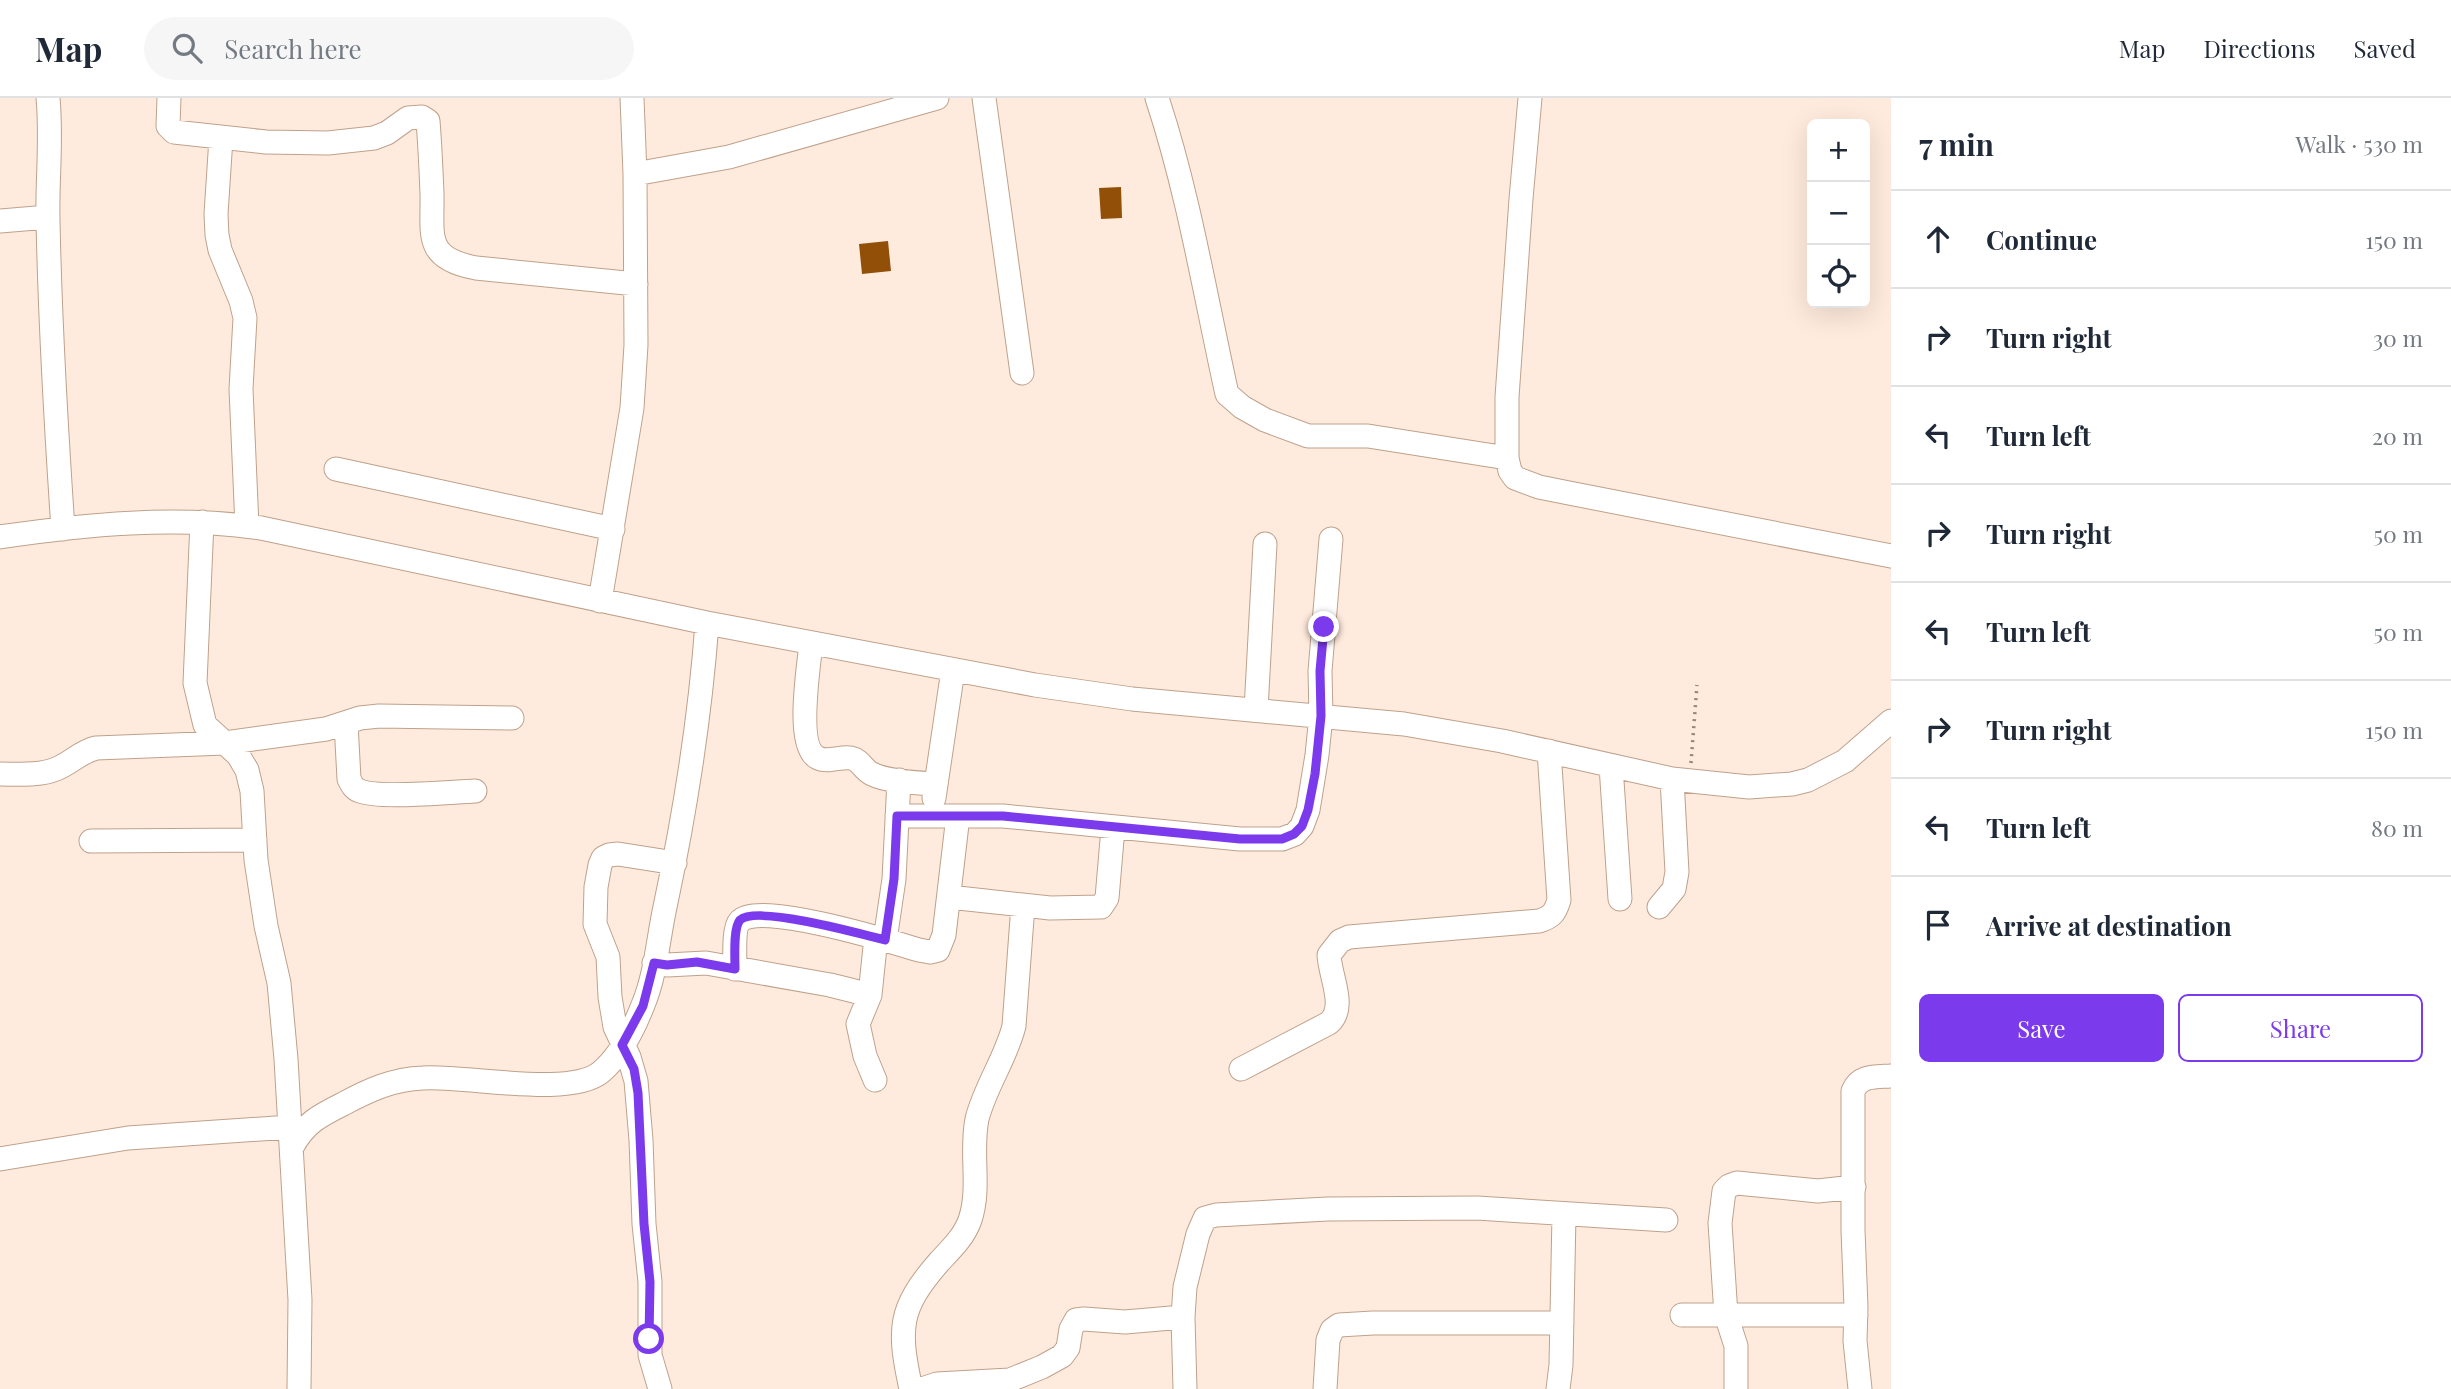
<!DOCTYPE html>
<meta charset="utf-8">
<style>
:root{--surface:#fff;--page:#f6f6f7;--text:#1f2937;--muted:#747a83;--line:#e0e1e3;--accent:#7c3aed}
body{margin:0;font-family:"Playfair Display",serif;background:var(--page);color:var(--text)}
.controls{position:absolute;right:21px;top:21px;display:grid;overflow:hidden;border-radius:10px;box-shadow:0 7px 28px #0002}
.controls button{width:63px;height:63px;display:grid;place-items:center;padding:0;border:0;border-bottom:2px solid var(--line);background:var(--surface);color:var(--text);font:35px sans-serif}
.stop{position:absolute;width:21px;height:21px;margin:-16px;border:5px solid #7c3aed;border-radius:50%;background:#fff}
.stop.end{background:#7c3aed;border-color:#fff;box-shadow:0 2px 7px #0008}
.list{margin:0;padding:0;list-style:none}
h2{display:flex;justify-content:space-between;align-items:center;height:91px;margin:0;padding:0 28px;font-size:30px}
h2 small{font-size:23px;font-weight:400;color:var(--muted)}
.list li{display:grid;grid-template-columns:46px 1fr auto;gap:21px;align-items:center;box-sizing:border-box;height:98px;padding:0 28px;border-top:2px solid var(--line)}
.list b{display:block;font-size:26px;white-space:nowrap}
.list em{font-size:23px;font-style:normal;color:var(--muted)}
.actions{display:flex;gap:14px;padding:21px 28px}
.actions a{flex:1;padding:16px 0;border:2px solid var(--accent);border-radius:10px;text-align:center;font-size:24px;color:var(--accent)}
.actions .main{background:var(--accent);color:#fff}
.icon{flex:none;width:38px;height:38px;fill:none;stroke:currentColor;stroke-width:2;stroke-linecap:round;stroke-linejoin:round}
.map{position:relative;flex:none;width:1891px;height:1291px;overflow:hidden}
header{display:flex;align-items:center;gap:42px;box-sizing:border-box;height:98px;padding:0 35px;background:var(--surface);border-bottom:2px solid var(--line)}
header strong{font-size:33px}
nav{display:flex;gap:38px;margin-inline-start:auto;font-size:24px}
.search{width:490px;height:63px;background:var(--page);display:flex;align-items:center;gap:18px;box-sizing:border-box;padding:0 24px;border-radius:38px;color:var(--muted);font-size:26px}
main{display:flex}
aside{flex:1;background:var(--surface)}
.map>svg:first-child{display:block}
</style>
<header>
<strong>Map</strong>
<div class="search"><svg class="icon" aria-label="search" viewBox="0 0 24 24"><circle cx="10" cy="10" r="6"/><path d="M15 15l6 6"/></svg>Search here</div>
<nav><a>Map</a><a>Directions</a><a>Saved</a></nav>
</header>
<main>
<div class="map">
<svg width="1891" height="1291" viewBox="0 0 1891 1291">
<rect width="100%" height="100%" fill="#ffebdd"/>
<path fill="#924f08" d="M1121 89 1122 120 1101 121 1099 90Z
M888 143 891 173 862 176 859 146Z"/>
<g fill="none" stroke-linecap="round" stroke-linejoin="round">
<g stroke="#bfa18b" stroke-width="25">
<path id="minor" d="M48 0C52 41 47 81 48 122 50 225 56 328 63 431
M169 0 168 28 174 34 266 44 328 45 374 40 387 35 408 20 422 19 428 23C430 47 431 71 432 95 433 137 423 160 476 170L636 186
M632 0 635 76
M984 0 1022 275
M1157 0C1189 97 1205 197 1227 296L1242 309 1265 322 1308 338H1368L1507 360
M1530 0 1521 101 1507 299V360L1510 373 1515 380 1539 389 1569 395 1891 458
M221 40 216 116 217 137 220 152 241 203 245 220 241 291 247 428
M0 123 48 119
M336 371 613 431
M202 424 195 585 205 627 238 657 247 672 252 693 256 762 266 828 279 885 286 961 300 1202 299 1291
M0 439C87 426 174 418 261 430L707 525 1035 587 1132 601 1404 626 1502 643 1672 681 1749 689 1792 686 1808 682 1845 663 1891 623
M600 503 632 310 636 247 635 76 729 59 937 0
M811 545C809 568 795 649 818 660 828 665 840 658 851 660 861 662 863 672 872 676 888 684 918 685 936 686
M1256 612 1265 446
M346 625 349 681C352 687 354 691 360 693 380 701 450 694 475 693
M1611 668 1620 801
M0 676C19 676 39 678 56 671 71 665 80 654 96 650L225 645 326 631 360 620 379 618 512 620
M934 700 953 572
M897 718H1003L1240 741H1282L1295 736 1302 728 1308 712 1317 657 1321 618 1320 573 1331 441
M91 743 255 742
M949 799 1050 810 1101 809 1107 800 1113 730
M1659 809 1674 791 1677 774 1672 681
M885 842 894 781 899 682
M654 865 667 867 706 865 830 887 870 897
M735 871C735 860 733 830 740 823 759 803 892 844 919 852L930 854 938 852 944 837 958 718
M1241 971 1329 925C1347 909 1330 879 1329 857L1340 843 1349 839 1539 823C1552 819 1555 815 1559 802L1549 653
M875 982 865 958 858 926 870 897 876 839
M292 1049C305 1025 319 1018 343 1006 369 992 393 981 423 980 465 977 570 1000 601 974 620 958 634 930 643 907 656 876 658 841 665 809 685 715 700 621 707 525
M0 1061 128 1040 290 1029
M1682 1217H1856
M660 1291 650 1257V1184L644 1126 641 1042 636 983 629 959 615 929 610 899 608 859 595 826 596 789 600 767 603 760 609 757 618 756 675 765
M911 1291C898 1231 898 1211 939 1164 951 1151 964 1139 970 1122 981 1089 970 1055 977 1021 985 989 1006 960 1014 928L1023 807
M922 1291 937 1286 1010 1282 1042 1269 1062 1258 1068 1250 1071 1231 1076 1222 1084 1221 1125 1224 1183 1219
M1185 1291 1183 1219 1185 1189 1198 1136 1205 1120 1216 1117 1328 1111 1477 1110 1666 1122
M1325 1291 1328 1242 1332 1232 1339 1227 1373 1225H1562
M1558 1291 1561 1267 1564 1117
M1736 1291V1248L1726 1217 1720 1125 1724 1093 1729 1088 1737 1085 1818 1093 1854 1089
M1860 1291 1855 1243 1856 1209 1853 1132V993C1860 977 1875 979 1891 978"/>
</g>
<path stroke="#95857a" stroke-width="3.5" stroke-dasharray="2 5" stroke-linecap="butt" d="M1691 665 1697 587"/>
<use href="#minor" stroke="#fff" stroke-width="23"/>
</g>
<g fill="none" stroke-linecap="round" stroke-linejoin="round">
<path stroke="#7c3aed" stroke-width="9" d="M649 1241 650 1184 644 1126 638 995 634 971 622 947 643 908 654 865 667 867 697 864 735 871C735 860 733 830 740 822 757 807 862 836 885 842L894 781 897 718H1003L1240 741H1282L1294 736 1302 728 1308 712 1315 676 1321 618 1320 573 1324 529"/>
</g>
</svg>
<div class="controls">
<button>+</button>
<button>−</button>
<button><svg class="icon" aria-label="locate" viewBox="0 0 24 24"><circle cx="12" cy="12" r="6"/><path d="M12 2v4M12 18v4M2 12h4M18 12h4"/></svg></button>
</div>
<div class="stop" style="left:649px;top:1241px"></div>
<div class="stop end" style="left:1324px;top:529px"></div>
</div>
<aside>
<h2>7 min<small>Walk · 530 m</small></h2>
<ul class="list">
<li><svg class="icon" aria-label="ahead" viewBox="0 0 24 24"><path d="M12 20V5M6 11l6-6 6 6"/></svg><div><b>Continue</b></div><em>150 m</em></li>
<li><svg class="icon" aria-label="right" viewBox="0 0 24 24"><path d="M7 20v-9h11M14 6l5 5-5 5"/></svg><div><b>Turn right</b></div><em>30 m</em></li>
<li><svg class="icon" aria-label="left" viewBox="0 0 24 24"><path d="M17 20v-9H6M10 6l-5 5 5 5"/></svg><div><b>Turn left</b></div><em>20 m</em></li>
<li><svg class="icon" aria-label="right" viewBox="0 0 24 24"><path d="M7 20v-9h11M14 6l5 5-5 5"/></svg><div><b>Turn right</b></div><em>50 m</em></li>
<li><svg class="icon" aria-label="left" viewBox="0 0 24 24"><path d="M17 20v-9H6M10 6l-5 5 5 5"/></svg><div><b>Turn left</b></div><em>50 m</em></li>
<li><svg class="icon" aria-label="right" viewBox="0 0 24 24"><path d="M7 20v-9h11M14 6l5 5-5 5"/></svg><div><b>Turn right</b></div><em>150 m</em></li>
<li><svg class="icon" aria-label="left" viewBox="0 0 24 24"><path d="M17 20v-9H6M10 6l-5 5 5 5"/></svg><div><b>Turn left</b></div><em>80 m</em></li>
<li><svg class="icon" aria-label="arrive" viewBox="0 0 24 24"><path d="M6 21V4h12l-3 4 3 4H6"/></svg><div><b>Arrive at destination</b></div></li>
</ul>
<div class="actions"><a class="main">Save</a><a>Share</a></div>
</aside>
</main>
